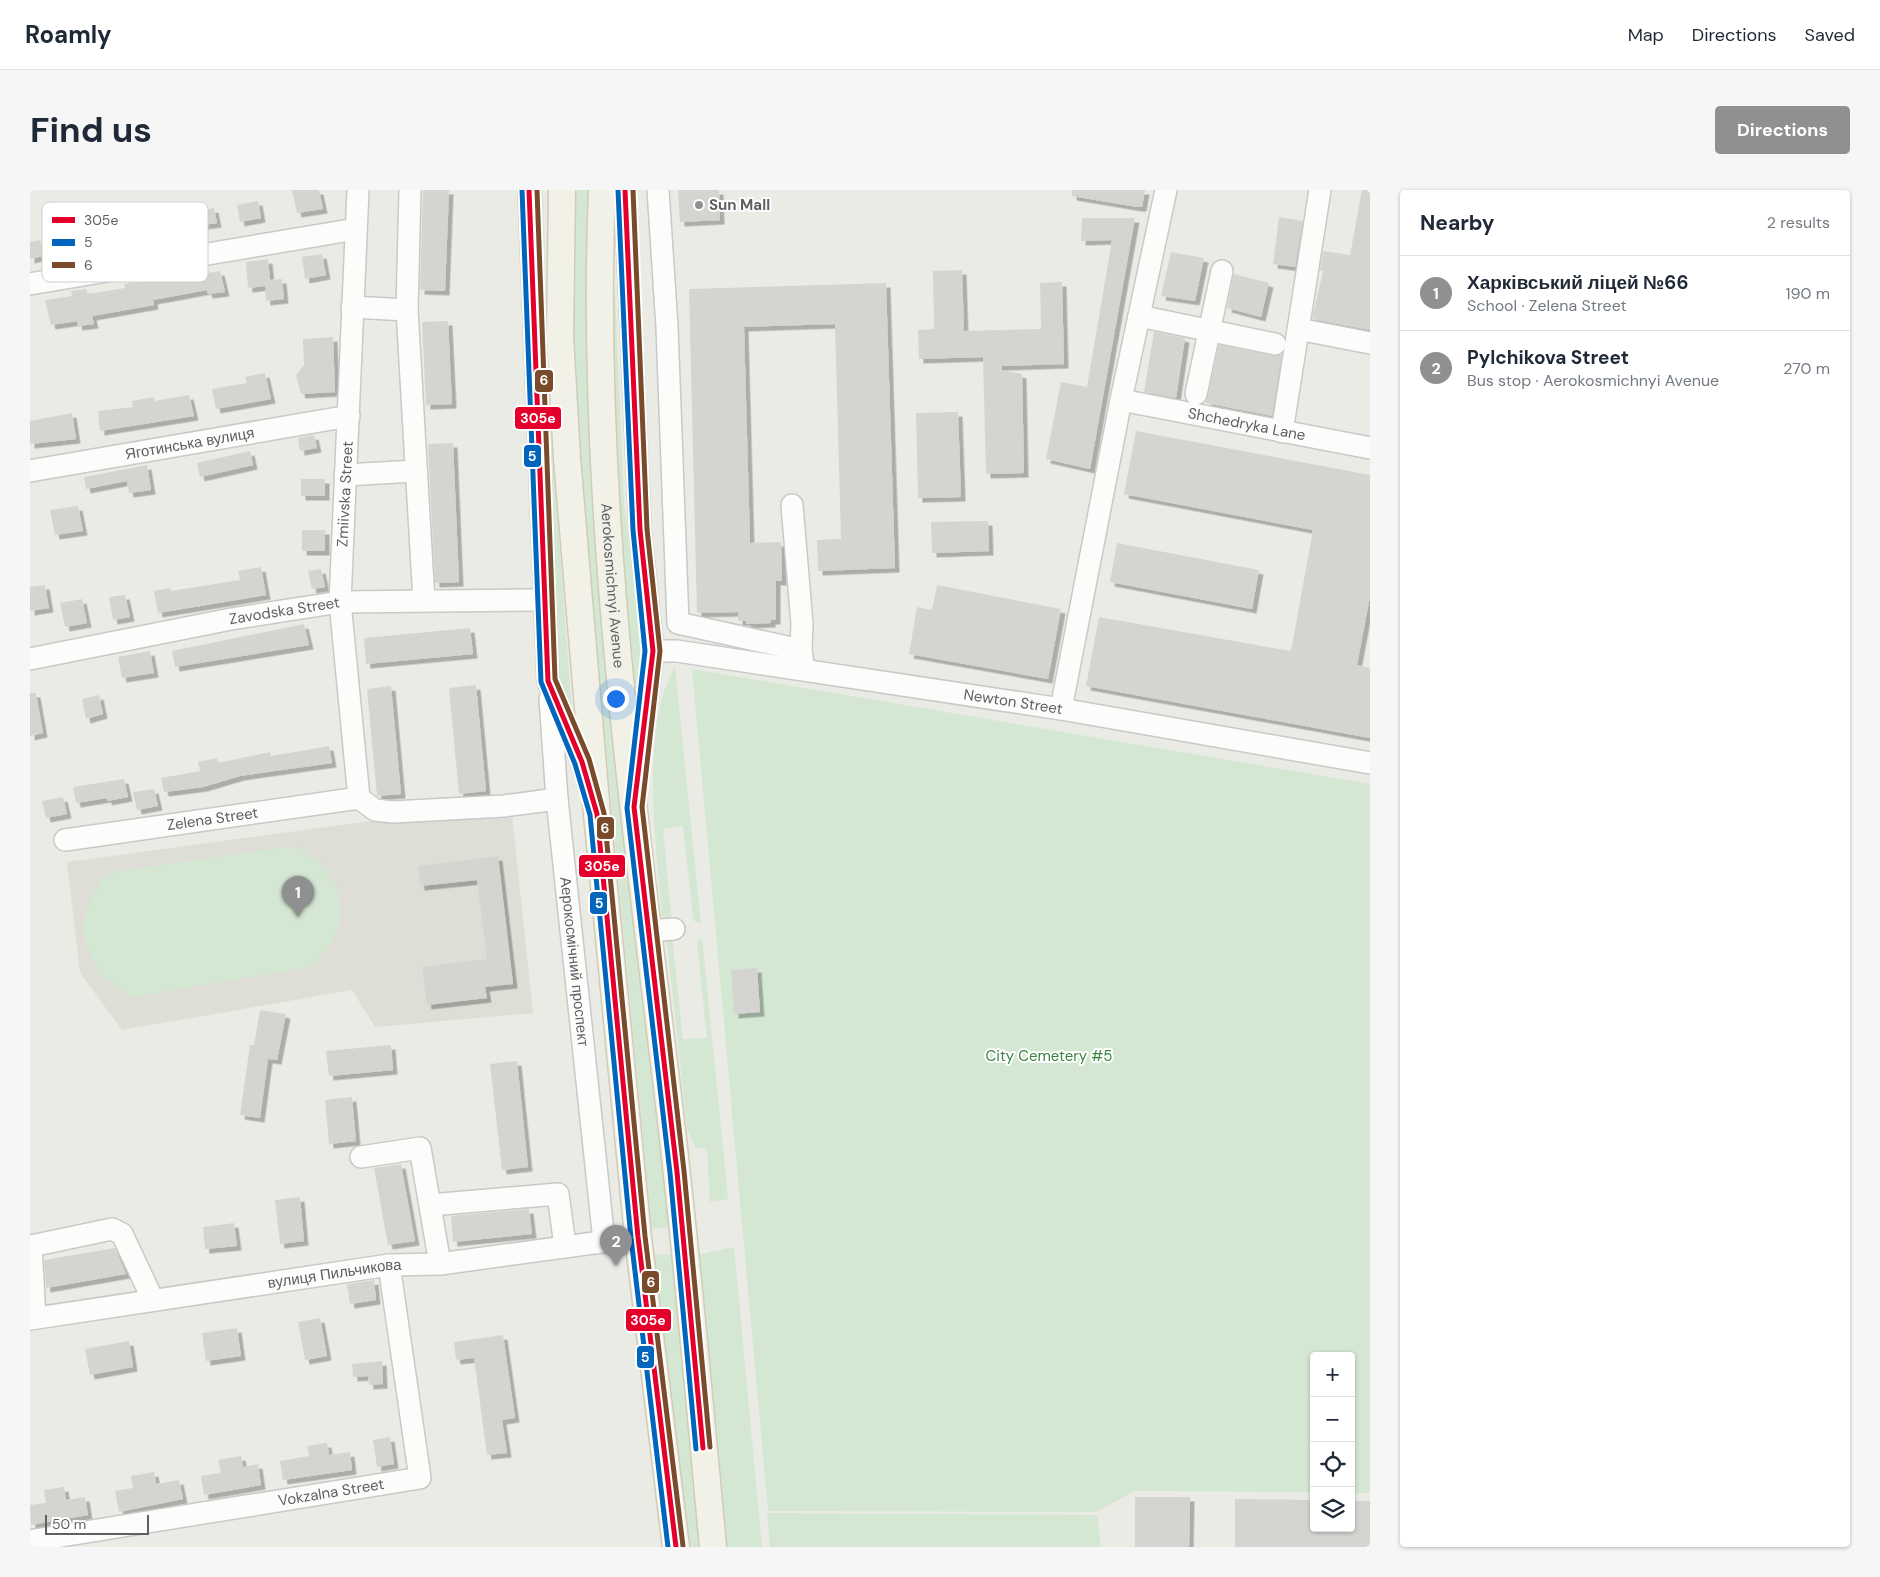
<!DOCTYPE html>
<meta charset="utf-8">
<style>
:root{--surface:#fff;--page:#f6f6f7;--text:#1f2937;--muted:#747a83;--line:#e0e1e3;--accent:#8e9091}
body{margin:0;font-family:"DM Sans",sans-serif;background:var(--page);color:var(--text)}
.controls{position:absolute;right:15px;bottom:15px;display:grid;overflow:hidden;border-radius:5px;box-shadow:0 1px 4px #0004}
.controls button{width:45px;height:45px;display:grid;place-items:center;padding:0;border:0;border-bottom:1px solid var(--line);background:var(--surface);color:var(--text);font:25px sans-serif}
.scale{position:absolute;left:15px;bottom:12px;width:104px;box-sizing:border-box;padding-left:5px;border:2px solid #5c5f63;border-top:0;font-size:14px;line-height:18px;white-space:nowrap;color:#5c5f63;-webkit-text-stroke:4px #fff;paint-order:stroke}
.you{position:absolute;left:585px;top:508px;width:18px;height:18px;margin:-12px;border:4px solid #fff;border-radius:50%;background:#1a73e8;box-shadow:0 0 0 8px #1a73e833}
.badge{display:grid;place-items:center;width:32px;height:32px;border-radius:50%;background:var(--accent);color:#fff;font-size:16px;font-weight:700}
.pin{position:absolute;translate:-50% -41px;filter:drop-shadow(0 1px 2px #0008)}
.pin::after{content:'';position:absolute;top:26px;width:18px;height:15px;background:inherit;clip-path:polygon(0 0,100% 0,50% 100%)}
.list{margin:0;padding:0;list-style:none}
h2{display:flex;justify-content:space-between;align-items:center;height:65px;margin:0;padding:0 20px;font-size:21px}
h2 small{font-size:16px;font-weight:400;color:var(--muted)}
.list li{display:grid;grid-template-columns:32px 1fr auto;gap:15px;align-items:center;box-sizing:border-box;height:75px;padding:0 20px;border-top:1px solid var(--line)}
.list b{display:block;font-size:19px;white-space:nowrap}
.list p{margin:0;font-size:16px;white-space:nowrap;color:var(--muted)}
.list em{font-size:16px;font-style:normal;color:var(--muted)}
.icon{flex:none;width:28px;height:28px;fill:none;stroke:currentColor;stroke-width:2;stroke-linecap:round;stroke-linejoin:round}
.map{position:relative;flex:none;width:1340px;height:1357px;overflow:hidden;border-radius:5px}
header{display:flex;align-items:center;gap:30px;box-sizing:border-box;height:70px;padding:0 25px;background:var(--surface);border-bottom:1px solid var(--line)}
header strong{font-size:24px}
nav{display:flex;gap:28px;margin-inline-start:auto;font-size:18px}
.intro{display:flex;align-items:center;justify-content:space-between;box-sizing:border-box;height:120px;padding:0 30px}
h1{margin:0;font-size:35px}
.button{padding:12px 22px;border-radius:5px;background:var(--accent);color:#fff;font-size:18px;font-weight:700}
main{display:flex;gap:30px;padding:0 30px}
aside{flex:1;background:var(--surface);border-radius:5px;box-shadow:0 1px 4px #0004}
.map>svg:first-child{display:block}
</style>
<header>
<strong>Roamly</strong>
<nav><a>Map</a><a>Directions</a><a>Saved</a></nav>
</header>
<div class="intro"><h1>Find us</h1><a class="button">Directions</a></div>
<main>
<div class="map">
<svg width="1340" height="1357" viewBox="0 0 1340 1357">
<defs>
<filter id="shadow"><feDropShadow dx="4.5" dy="4.5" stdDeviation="0" flood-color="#0004"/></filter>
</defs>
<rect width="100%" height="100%" fill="#ebebe6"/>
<path fill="#deddd6" d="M482 625 503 823 345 837 322 800 92 840 50 783 37 672 341 631Z"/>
<path fill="#d4e7d3" d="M503 0H513L518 199 542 521 536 515 524 472Z
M543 0H560L558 214 572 426 640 1037 622 1039 565 444 541 143Z
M578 101H585L594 314 616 482 611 504 601 505 583 262Z
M645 476 671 733 665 732 663 727 653 636 633 639 642 732 632 726C626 654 615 579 632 508 635 497 641 486 645 476Z
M662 479 1340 594V1303H1321V1166H1284V1302L1105 1301 1066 1322 738 1321Z
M262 656C319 679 327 740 279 777L105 807C50 783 38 726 78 683Z
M642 747 653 849 677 848 667 752 672 747 698 1009 680 1012 677 959 665 957 657 938 637 752Z
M704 1057 732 1357H696L667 1065Z
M642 1064 671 1357H652L622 1065Z
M737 1323 1067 1325 1070 1350 1069 1357H740Z"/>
<path fill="#d5d4d1" filter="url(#shadow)" d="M262 0H289L293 19 267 23Z
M393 0H419L415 101 390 100Z
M648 0H689L690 30 650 32Z
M1042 0H1115L1112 17H1107L1042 6Z
M1332 0H1340V140L1282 129 1293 81 1290 80 1293 61 1320 65Z
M228 11 231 28 210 32 207 15Z
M184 18 187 33 152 38 153 42 77 56 75 50 34 58 31 37 54 32V36L96 30V32L148 20 149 23Z
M1249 27 1273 31 1265 77 1243 74Z
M1052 28H1105L1060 279 1016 269 1031 192 1057 197 1082 50 1051 51Z
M10 50 13 66 0 69V52Z
M1141 62 1174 68 1165 111 1131 106Z
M292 64 296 85 275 89 272 67Z
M238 69 240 90 252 89 254 109 236 111 235 96 218 98 216 72Z
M932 80 934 141 1011 139 1010 93 1032 92 1034 174 972 176V180L992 184 994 283 956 284 953 167 889 169 888 140 904 139 903 81Z
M158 81 159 86 190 81 195 102 178 104 177 100 123 110 124 115 62 126 64 134 48 136 47 131 21 135 15 110 42 106 41 101 56 99 58 104 95 98 94 94 128 89 127 87Z
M1204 84 1239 93 1231 127 1197 118Z
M856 93 865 378 788 381 787 350 811 349 805 134 714 137 720 353 751 352 752 391H746V430H741V433L716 434V431H708V422L667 423 659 99Z
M418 131 422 214 396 215 392 132Z
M1124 142 1155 148 1146 208 1114 202Z
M303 147 305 202 271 204 266 185 274 175 273 149Z
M1189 155 1242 166 1252 164 1242 226 1176 213Z
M235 183 241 209 186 219 182 199 217 193 215 187Z
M159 205 164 226 70 241 68 221 103 217 102 211 124 207V211Z
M928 222 931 307 888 308 886 223Z
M42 223 46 249 0 254V231Z
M1106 241 1340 285V406L1327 475 1340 478V548L1056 496 1069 427 1261 461 1283 340 1094 304Z
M284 245 287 258 270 261 268 248Z
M423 253 429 392 405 393 398 254Z
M220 261 223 275 170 287 167 273Z
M117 275 121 300 99 303 97 291 56 299 54 287Z
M271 289H295V306H271Z
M48 316 53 341 25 345 20 320Z
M958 331 959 361 902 363 901 332Z
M272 340H295V361H272Z
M1087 353 1229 380 1222 419 1080 392Z
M231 377 236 405 128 423 124 401 140 398 141 401 210 390 208 381Z
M291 379 295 397 282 399 278 381Z
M15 395 19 418 0 421V397Z
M907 395 1031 419 1018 489 879 464 887 417 902 420Z
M95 405 100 427 83 430 79 407Z
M52 409 57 433 35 437 30 413Z
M274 434 279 455 145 477 142 461Z
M440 438 443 464 336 474 334 448Z
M120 461 124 483 92 488 88 467Z
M446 495 456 601 429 604 419 498Z
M361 496 371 604 347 606 337 499Z
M0 503H6L13 543 0 546Z
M69 505 73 524 56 529 52 509Z
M299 556 302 573 210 586 173 597 134 602 131 588 170 581 168 572 187 568 188 573 240 562 241 566Z
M94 589 98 607 77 611V608L46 613 43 597Z
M124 599 128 616 107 620 103 602Z
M33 607 37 624 16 628 12 611Z
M468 666 483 794 455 797 457 808 397 815 392 777 457 769 447 690 390 696 388 676Z
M727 778 730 822 704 824 701 780Z
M230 820 256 824 247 870 238 869 230 928 210 925 220 855H224Z
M361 855 363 880 299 886 296 861Z
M487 871 498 977 472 980 460 874Z
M322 907 326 951 299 954 295 910Z
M371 974 385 1051 358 1055 344 978Z
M270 1007 274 1051 250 1054 245 1010Z
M499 1019 502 1044 423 1052 421 1026Z
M204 1033 207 1056 175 1059 173 1037Z
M85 1058 96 1084 16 1098 14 1070Z
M344 1090 346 1110 320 1114 317 1094Z
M290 1128 297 1166 275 1170 268 1132Z
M207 1138 211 1166 176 1171 172 1143Z
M473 1145 485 1228 472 1230 477 1263 457 1265 444 1168 426 1170 424 1152Z
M99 1151 103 1177 60 1185 55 1159Z
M352 1171 353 1194 339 1195 338 1186 323 1187 322 1174Z
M360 1247 364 1274 347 1277 343 1250Z
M297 1253 299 1265 320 1262 322 1280 253 1290 250 1271 279 1266 277 1256Z
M211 1266 213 1277 228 1274 231 1295 174 1305 171 1286 191 1283 188 1270Z
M124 1282 126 1294 149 1290 153 1309 89 1322 85 1301 103 1298 101 1286Z
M34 1297 36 1310 55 1307 58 1325 1 1335 0 1315 16 1313 14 1300Z
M1105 1307H1160L1159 1357H1105Z
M1205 1309 1284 1310V1338H1321V1311H1340V1357H1205Z"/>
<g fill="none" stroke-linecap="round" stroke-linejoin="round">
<g stroke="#c8c9c8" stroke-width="24">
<g id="minor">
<path d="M328 0 310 412 329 608"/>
<path d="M380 0 377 120 394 411"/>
<path d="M499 0 518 491 552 572 558 592"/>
<path d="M595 0 610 340 623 461 607 593"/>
<path d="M628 0 637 137 648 433 771 460"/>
<path d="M0 94 326 39"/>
<path d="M322 117 377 120"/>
<path d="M1109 126 1245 154"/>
<path d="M1268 139 1340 153"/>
<path d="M1166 204 1192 81"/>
<path id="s1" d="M1091 210 1340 258"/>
<path d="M1252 242 1290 0"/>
<path id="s2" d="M0 281 319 226"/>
<path d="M315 285 386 281"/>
<path d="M762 315 772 434 771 460 773 473"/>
<path id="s3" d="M623 461H647L1031 519 1340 573"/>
<path id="s4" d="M0 469 201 429 310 412 513 410"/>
<path id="s5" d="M520 509 527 609 574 1051"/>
<path d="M1031 519 1091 210 1136 0"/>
<path d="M329 608 345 620 363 622 474 616 527 609"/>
<path id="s6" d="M35 650 329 608"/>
<path d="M618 741 644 739"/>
<path d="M331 967 390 958 410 1074"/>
<path d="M400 1015 528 1004 535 1056"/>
<path d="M5 1128 1 1056 82 1039 92 1044 123 1110"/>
<path id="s7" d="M0 1129 359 1075 410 1074 608 1047"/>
<path id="s8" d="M0 1351 390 1288 359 1075"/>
</g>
</g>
<g stroke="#d1ccb6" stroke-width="29">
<g id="major">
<path d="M532 0 530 147 537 268 567 624 608 1047 646 1357"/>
<path id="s9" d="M572 0C560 293 599 583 634 873 654 1034 668 1196 683 1357"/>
</g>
</g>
<use href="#minor" stroke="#fcfcfb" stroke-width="21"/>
<use href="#major" stroke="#f2f1e8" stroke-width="26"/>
<g stroke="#fff" stroke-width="9">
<path id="bus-1" d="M499 0 518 491 552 572 567 624 608 1047 646 1357
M595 0 610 340 623 461 604 617 647 982 673 1258"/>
</g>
<g stroke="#fff" stroke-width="9">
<path id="bus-2" d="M492 0 511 492 545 574 560 625 601 1048 638 1357
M588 0 603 340 615 461 597 618 640 983 666 1259"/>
</g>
<g stroke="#fff" stroke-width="9">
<path id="bus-3" d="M507 0 525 489 559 569 574 623 615 1046 653 1356
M603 0 617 339 630 461 612 617 654 981 680 1257"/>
</g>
<use href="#bus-1" stroke="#e4002b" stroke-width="5"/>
<use href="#bus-2" stroke="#0065bd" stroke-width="5"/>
<use href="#bus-3" stroke="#7a4b2a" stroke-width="5"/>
</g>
<circle fill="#8e9091" stroke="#fff" stroke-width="2" cx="669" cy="15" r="5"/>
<g text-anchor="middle" stroke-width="4" stroke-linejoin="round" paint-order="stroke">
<g font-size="15" font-weight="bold" fill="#5c5f63" stroke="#fff" text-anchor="start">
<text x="679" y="20">Sun Mall</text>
</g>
<g font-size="15" fill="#5c5f63" stroke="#fff">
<text dy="5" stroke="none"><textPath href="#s1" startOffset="128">Shchedryka Lane</textPath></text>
<text dy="5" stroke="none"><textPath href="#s2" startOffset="162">Яготинська вулиця</textPath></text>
<text transform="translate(315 304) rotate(-87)" y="5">Zmiivska Street</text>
<text dy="5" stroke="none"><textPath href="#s9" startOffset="396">Aerokosmichnyi Avenue</textPath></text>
<text dy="5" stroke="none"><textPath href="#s4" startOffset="259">Zavodska Street</textPath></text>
<text dy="5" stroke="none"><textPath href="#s3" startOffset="364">Newton Street</textPath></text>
<text dy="5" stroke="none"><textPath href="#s6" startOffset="149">Zelena Street</textPath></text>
<text dy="5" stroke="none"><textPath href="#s5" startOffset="264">Аерокосмічний проспект</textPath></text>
<text dy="5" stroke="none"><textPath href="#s7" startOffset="308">вулиця Пильчикова</textPath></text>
<text dy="5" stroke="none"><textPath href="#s8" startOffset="305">Vokzalna Street</textPath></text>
</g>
<g font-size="15" fill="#3b8342" stroke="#fff">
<text x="1019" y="871">City Cemetery #5</text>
</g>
</g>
<rect x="12" y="12" width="166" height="80" rx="8" fill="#fff" stroke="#cecfd0" stroke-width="1"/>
<rect x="22" y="27" width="23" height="6" fill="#e4002b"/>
<rect x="22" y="49" width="23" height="7" fill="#0065bd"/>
<rect x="22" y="72" width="23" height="6" fill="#7a4b2a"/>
<g font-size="14" fill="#5c5f63">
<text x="54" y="35">305e</text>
<text x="54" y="57">5</text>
<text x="54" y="80">6</text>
</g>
<g stroke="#fff" stroke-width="2">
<rect x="504" y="179" width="20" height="24" rx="5" fill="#7a4b2a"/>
<rect x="484" y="216" width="48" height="24" rx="5" fill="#e4002b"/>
<rect x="493" y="254" width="19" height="24" rx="5" fill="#0065bd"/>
<rect x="566" y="626" width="19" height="24" rx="5" fill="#7a4b2a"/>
<rect x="548" y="664" width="48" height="24" rx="5" fill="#e4002b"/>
<rect x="559" y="701" width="19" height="24" rx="5" fill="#0065bd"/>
<rect x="611" y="1080" width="19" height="24" rx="5" fill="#7a4b2a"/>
<rect x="595" y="1118" width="47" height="24" rx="5" fill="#e4002b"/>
<rect x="606" y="1155" width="19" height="24" rx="5" fill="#0065bd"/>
</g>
<g font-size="14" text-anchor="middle" font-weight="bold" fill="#fff">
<text x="514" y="195">6</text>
<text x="508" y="233">305e</text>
<text x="502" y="271">5</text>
<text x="575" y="643">6</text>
<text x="572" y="681">305e</text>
<text x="569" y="718">5</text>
<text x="621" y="1097">6</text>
<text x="618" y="1135">305e</text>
<text x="615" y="1172">5</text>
</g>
</svg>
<div class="controls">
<button>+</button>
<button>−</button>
<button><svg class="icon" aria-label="locate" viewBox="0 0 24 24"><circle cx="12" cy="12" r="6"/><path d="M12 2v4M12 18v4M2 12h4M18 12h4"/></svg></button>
<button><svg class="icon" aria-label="layers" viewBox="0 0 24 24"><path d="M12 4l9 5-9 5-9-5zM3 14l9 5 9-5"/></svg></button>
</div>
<div class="scale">50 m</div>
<div class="you"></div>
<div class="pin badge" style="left:268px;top:727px">1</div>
<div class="pin badge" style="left:586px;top:1076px">2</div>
</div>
<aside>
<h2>Nearby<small>2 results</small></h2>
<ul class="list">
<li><span class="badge">1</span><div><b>Харківський ліцей №66</b><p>School · Zelena Street</p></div><em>190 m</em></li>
<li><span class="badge">2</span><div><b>Pylchikova Street</b><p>Bus stop · Aerokosmichnyi Avenue</p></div><em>270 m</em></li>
</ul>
</aside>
</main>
